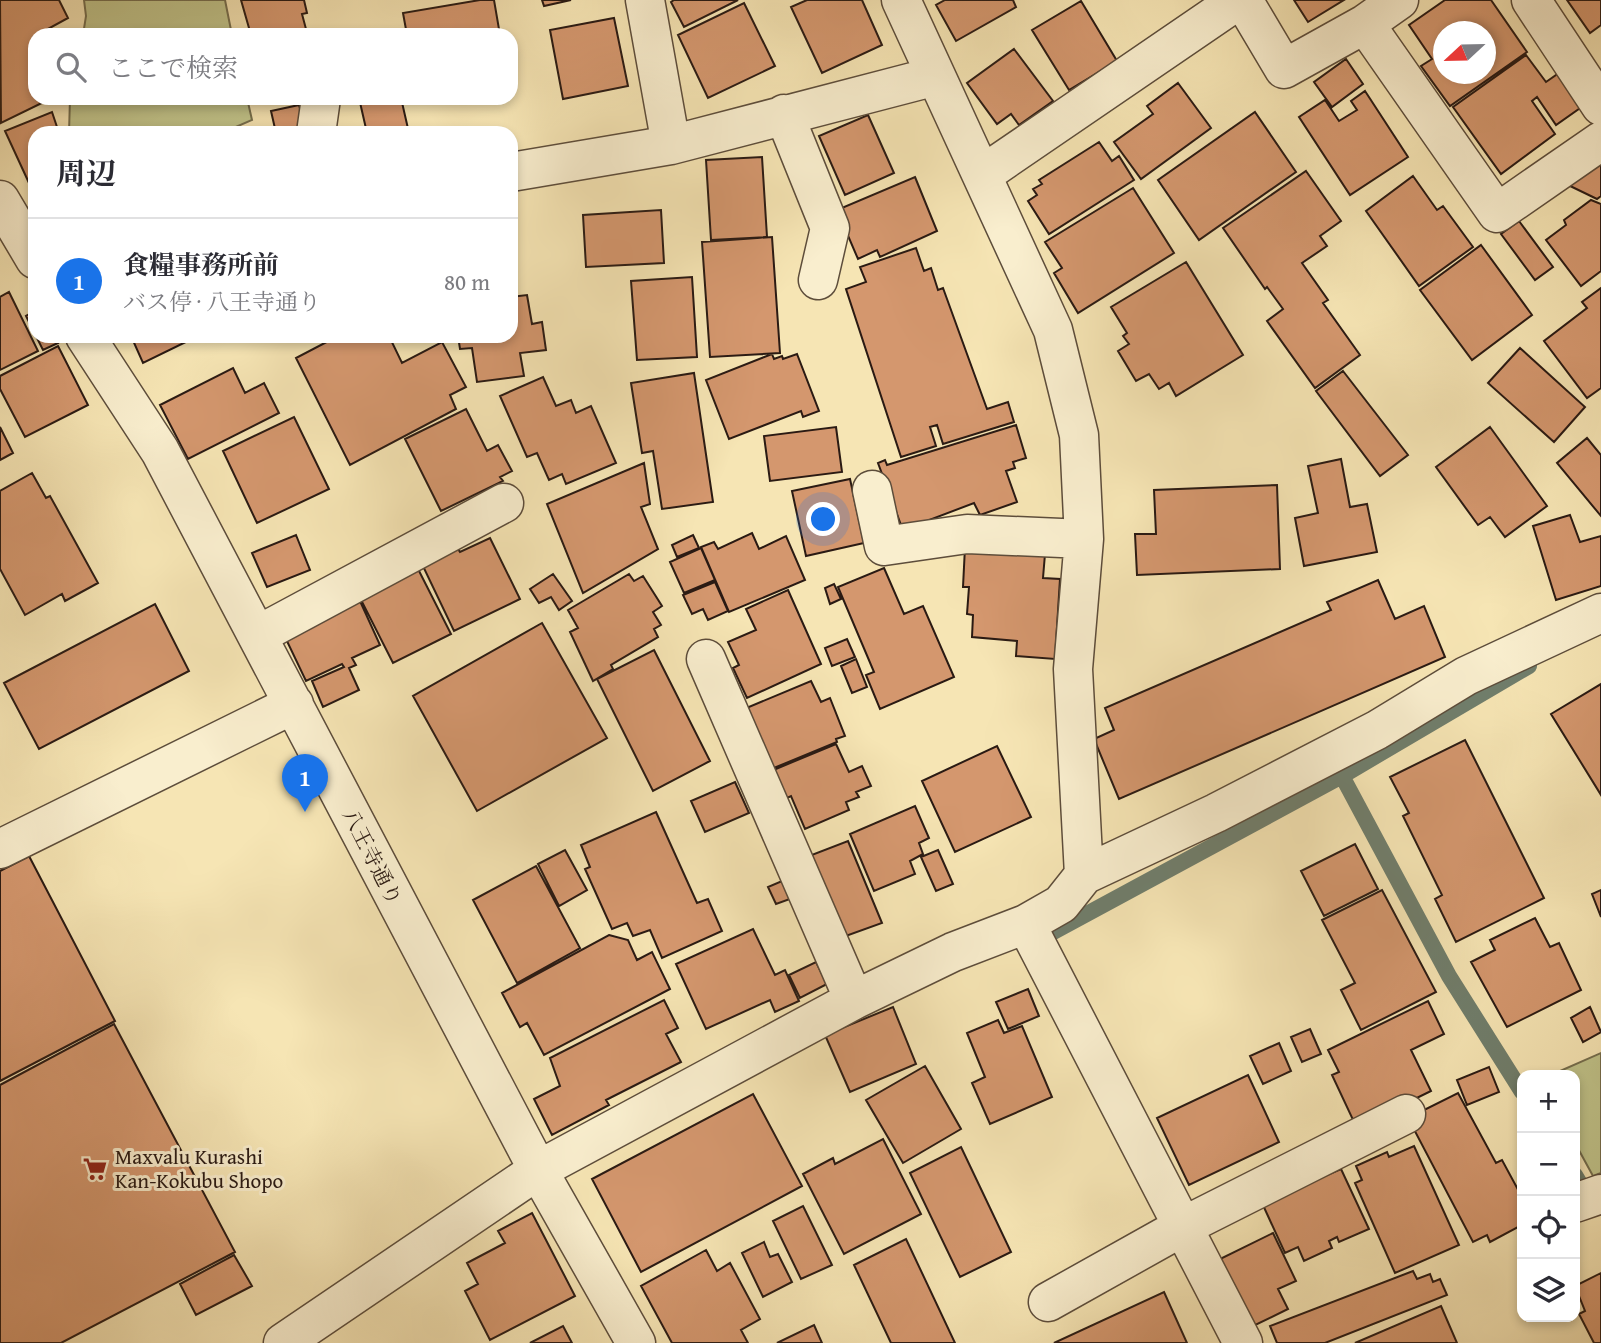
<!DOCTYPE html>
<html lang="ja">
<meta charset="utf-8">
<style>
:root{--surface:#fff;--page:#f2f2f3;--text:#2b2b33;--muted:#7c7c81;--line:#e1e1e2;--accent:#1a73e8}
body{margin:0;font-family:"Gentium Book Plus","Noto Serif JP",serif;background:var(--page);color:var(--text)}
.controls{position:absolute;right:21px;bottom:21px;display:grid;overflow:hidden;border-radius:14px;box-shadow:0 4px 10px #0003}
.controls button{width:63px;height:63px;display:grid;place-items:center;padding:0;border:0;border-bottom:2px solid var(--line);background:var(--surface);color:var(--text);font:35px sans-serif}
.compass{position:absolute;left:1433px;top:21px;width:63px;height:63px;border-radius:50%;background:var(--surface);box-shadow:0 4px 10px #0003;rotate:248deg}
.you{position:absolute;left:824px;top:520px;width:24px;height:24px;margin:-18px;border:5px solid #fff;border-radius:50%;background:#1a73e8;box-shadow:0 0 0 10px #1a73e833}
.badge{display:grid;place-items:center;width:46px;height:46px;border-radius:50%;background:var(--accent);color:#fff;font-size:23px;font-weight:700}
.pin{position:absolute;translate:-50% -58px;filter:drop-shadow(0 2px 4px #0008)}
.pin::after{content:'';position:absolute;top:37px;width:24px;height:21px;background:inherit;clip-path:polygon(0 0,100% 0,50% 100%)}
.list{margin:0;padding:0;list-style:none}
h2{display:flex;justify-content:space-between;align-items:center;height:91px;margin:0;padding:0 28px;font-size:30px}
h2 small{font-size:23px;font-weight:400;color:var(--muted)}
.list li{display:grid;grid-template-columns:46px 1fr auto;gap:21px;align-items:center;box-sizing:border-box;height:126px;padding:0 28px;border-top:2px solid var(--line)}
.list b{display:block;font-size:26px;white-space:nowrap}
.list p{margin:0;font-size:23px;white-space:nowrap;color:var(--muted)}
.list em{font-size:23px;font-style:normal;color:var(--muted)}
.icon{flex:none;width:38px;height:38px;fill:none;stroke:currentColor;stroke-width:2;stroke-linecap:round;stroke-linejoin:round}
.map{position:relative;flex:none;width:1601px;height:1343px;overflow:hidden}
.search{position:absolute;background:var(--surface);box-shadow:0 4px 10px #0003;left:28px;top:28px;width:490px;height:77px;display:flex;align-items:center;gap:18px;box-sizing:border-box;padding:0 24px;border-radius:21px;color:var(--muted);font-size:26px}
.panel{position:absolute;background:var(--surface);box-shadow:0 4px 10px #0003;left:28px;top:126px;width:490px;height:217px;border-radius:21px}
.map>svg:first-child{display:block}
</style>
<div class="map">
<svg width="1601" height="1343" viewBox="0 0 1601 1343">
<rect width="100%" height="100%" fill="#f6e5b4"/>
<filter id="stains"><feTurbulence type="fractalNoise" baseFrequency=".00286" numOctaves="4"/><feColorMatrix values="0 0 0 0 .2 0 0 0 0 .09 0 0 0 0 .02 0 0 0 .5 -.17"/></filter>
<radialGradient id="worn" r=".72"><stop offset=".6" stop-color="#630" stop-opacity="0"/><stop offset="1" stop-color="#630" stop-opacity=".3"/></radialGradient>
<path fill="#c0c38a" stroke="#756e4e" stroke-width="2" d="M84 0H225L232 35H83L86 16Z
M70 98H247L252 120 222 133H69Z
M1601 1053V1173L1593 1176 1575 1143V1075H1551Z"/>
<g fill="none" stroke-linecap="round" stroke-linejoin="round">
<path stroke="#707e6c" stroke-width="16" d="M1342 776 1449 976 1522 1092
M1042 947 1046 936 1342 776 1529 666
M1575 1175 1590 1200"/>
</g>
<path fill="#d4976e" stroke="#2a1a13" stroke-width="2" fill-rule="evenodd" d="M0 0H59L68 18 33 37 35 98H52L1 123Z
M241 0H304L307 13 302 14 306 29 297 32 298 35H251Z
M480 0H494L500 35H407L403 13Z
M542 0H571L544 6Z
M674 0H738L684 27 671 2Z
M807 0H862L882 45 822 73 791 7Z
M945 0H1013L1016 7 956 41 936 5Z
M1294 0H1344L1308 22Z
M1445 0H1491L1527 52 1450 106 1421 66 1432 59 1409 25ZM1444 32H1486V74H1444Z
M1567 0H1601V25L1590 33Z
M1081 1 1117 61 1069 90 1032 30Z
M744 3 775 66 708 98 678 35Z
M614 18 628 86 563 99 550 30Z
M1014 49 1053 101 1019 125 1011 114 997 124 967 83Z
M1526 55 1546 82 1559 73 1583 106 1556 125 1537 97 1532 101 1555 134 1501 174 1453 107Z
M1346 59 1363 84 1332 107 1314 82Z
M1178 83 1211 128 1141 179 1114 142 1153 114 1147 106Z
M1365 91 1408 157 1350 195 1299 117 1325 100 1339 121 1357 110 1351 101Z
M359 98H401L409 133H367Z
M299 105 307 133H276L271 111Z
M52 112 59 133H35V196L5 131Z
M1255 112 1296 172 1199 240 1158 180Z
M868 115 894 173 845 195 819 136Z
M1099 142 1112 161 1119 156 1134 180 1049 234 1028 201 1037 195 1033 189 1042 184 1039 180Z
M762 157 767 237 711 240 706 160Z
M1601 159V196L1597 199 1566 184Z
M1306 171 1341 221 1320 236 1327 246 1302 263 1328 300 1323 303 1360 355 1315 388 1267 321 1283 309 1267 287 1265 289 1223 228Z
M1413 176 1437 210 1443 206 1473 247 1419 286 1366 211Z
M915 177 937 231 880 257 877 250 858 259 837 210Z
M1133 188 1174 253 1078 313 1054 273 1062 268 1045 242Z
M1591 200 1601 204V271L1581 286 1546 240 1566 225 1564 220Z
M661 210 664 263 586 267 583 215Z
M1519 221 1553 267 1535 280 1501 234Z
M511 234 515 281 511 282Z
M772 237 780 353 710 357 702 242Z
M1481 245 1532 315 1472 360 1420 290Z
M916 248 924 271 931 268 938 290 943 288 987 409 1008 402 1014 422 943 444 937 425 930 427 936 446 901 457 846 289 866 282 860 267Z
M1186 262 1243 355 1176 396 1169 383 1159 389 1149 374 1136 381 1118 351 1129 344 1123 336 1127 333 1111 307Z
M692 277 697 357 637 360 631 281Z
M1601 288V388L1587 398 1544 341 1587 308 1582 302Z
M9 292 38 351 0 370V297Z
M527 295 532 324 542 322 546 350 520 353 524 376 477 382 472 348 460 349 458 336H511V297Z
M35 311V334L26 316Z
M36 336H54L58 343 43 350Z
M131 336H198L143 363Z
M338 336H389L402 363 442 342 466 387 450 395 456 409 350 465 296 358Z
M58 346 88 405 25 437 0 389V376Z
M1520 348 1585 407 1554 442 1488 383Z
M772 354 774 359 782 356 783 359 797 354 819 411 803 417 801 411 729 439 706 380Z
M233 368 245 393 264 383 279 413 188 459 160 405Z
M1343 371 1408 455 1380 476 1316 391Z
M694 373 713 502 662 509 653 451 642 453 631 383Z
M543 377 556 406 571 400 576 413 591 406 616 463 566 484 562 474 549 480 537 453 527 457 500 396Z
M466 409 487 451 498 445 512 471 500 477 503 481 441 511 405 439Z
M294 417 329 489 257 523 223 451Z
M1016 425 1026 458 1013 462 1015 468 1006 471 1017 502 980 515 974 503 911 527 901 525 878 463 885 460 887 465Z
M0 427 13 453 0 460Z
M836 427 842 472 770 481 764 436Z
M1490 427 1547 506 1505 537 1490 517 1478 525 1436 467Z
M1587 438 1601 455V516L1557 463Z
M1341 459 1350 507 1367 504 1377 552 1304 566 1295 518 1318 513 1308 466Z
M644 463 650 504 641 507 658 549 583 593 547 504Z
M32 473 46 498 50 496 98 583 65 601 62 594 25 615 0 569V491Z
M850 479 864 543 806 556 792 491Z
M1277 485 1280 569 1137 575 1135 534H1156L1154 490Z
M1570 515 1580 542 1601 536V586L1556 600 1533 526Z
M752 533 759 549 786 536 805 580 729 612 701 547 714 542 718 549Z
M296 535 310 570 267 587 252 553Z
M693 535 699 548 677 557 672 545Z
M490 538 520 599 454 631 421 562 456 546 460 552Z
M965 547 1045 554 1043 578 1060 579 1055 659 1016 656 1017 641 972 637 973 615 967 614 969 587H963Z
M701 548 715 580 684 593 670 562Z
M415 563 451 634 393 663 357 592Z
M884 568 904 614 923 606 954 677 880 709 866 675 874 672 838 587Z
M553 574 572 601 559 610 551 597 539 603 530 589Z
M629 574 634 581 643 576 662 606 653 612 661 625 654 629 658 637 611 665 613 669 593 681 570 632 578 628 568 610Z
M1378 580 1395 619 1424 606 1445 657 1119 799 1094 739 1114 730 1105 708 1331 610 1327 602Z
M715 582 728 611 708 620 703 609 692 614 683 595Z
M834 584 841 599 830 604 825 588Z
M788 590 821 664 747 698 733 668 739 665 728 642 756 630 746 609Z
M360 601 380 645 352 658 356 665 349 668 359 690 323 707 312 681 344 667 342 664 306 681 285 637Z
M155 604 189 671 39 749 4 683Z
M542 623 607 738 477 811 413 696Z
M847 639 855 657 832 666 825 648Z
M654 650 710 761 653 791 597 679Z
M856 659 867 687 852 693 841 666Z
M811 681 821 702 830 698 845 736 836 739 837 742 769 770 744 709Z
M1601 684V795L1551 714Z
M1465 740 1544 898 1456 942 1435 899 1442 895 1403 816 1409 813 1390 777Z
M836 744 849 772 862 766 871 786 856 792 859 797 846 802 849 810 805 829 791 796 783 800 771 771Z
M997 746 1031 817 955 852 922 781Z
M735 782 749 813 705 832 691 801Z
M915 806 929 838 919 843 923 854 910 861 915 874 874 891 850 834Z
M656 812 697 903 708 899 722 931 662 958 650 930 633 936 627 923 612 929 585 869 590 867 581 845Z
M848 841 882 923 843 937 809 856Z
M1355 844 1378 889 1324 916 1301 871Z
M565 850 587 890 559 906 538 864Z
M938 850 953 884 936 891 921 857Z
M29 856 115 1021 0 1081V871Z
M536 866 580 948 517 983 473 900Z
M782 881 790 899 776 904 768 887Z
M1382 890 1436 992 1361 1030 1341 990 1355 983 1322 920Z
M1601 890V917L1592 894Z
M1535 918 1550 947 1559 943 1581 990 1507 1027 1471 962 1495 950 1490 940Z
M753 929 775 975 785 970 799 1001 775 1012 770 1000 706 1029 676 964Z
M609 935 628 940 637 960 652 952 670 989 544 1055 527 1023 520 1027 502 993Z
M816 962 827 984 800 998 789 975Z
M1028 989 1039 1016 1008 1029 996 1002Z
M664 1000 678 1028 666 1034 681 1062 606 1100 609 1105 552 1135 534 1099 560 1086 550 1058Z
M1428 1001 1444 1034 1411 1050 1431 1091 1376 1118 1354 1122 1332 1075 1339 1072 1328 1050Z
M893 1007 916 1064 850 1092 825 1035Z
M1590 1007 1601 1032 1583 1042 1571 1018Z
M998 1020 1004 1033 1022 1026 1052 1097 990 1124 972 1083 985 1077 967 1033Z
M114 1024 235 1252 61 1343H0V1085Z
M1310 1029 1321 1054 1302 1062 1291 1037Z
M1279 1043 1291 1071 1263 1084 1250 1056Z
M925 1066 961 1129 903 1163 866 1100Z
M1489 1067 1499 1092 1467 1105 1457 1080Z
M1248 1075 1279 1142 1189 1185 1157 1118Z
M1458 1093 1496 1163 1502 1160 1522 1197V1225L1490 1242 1487 1235 1473 1242 1408 1118Z
M753 1094 802 1186 641 1272 592 1179Z
M883 1139 921 1214 844 1254 803 1174 833 1158 835 1164Z
M1414 1146 1459 1245 1395 1273 1355 1183 1362 1180 1356 1166 1387 1152 1389 1157Z
M961 1147 1011 1252 960 1277 910 1173Z
M1341 1169 1369 1229 1339 1242 1337 1237 1329 1241 1332 1248 1304 1261 1298 1247 1285 1253 1262 1203Z
M803 1206 832 1265 801 1279 773 1221Z
M532 1213 575 1296 490 1340 465 1291 478 1284 467 1263 505 1243 498 1231Z
M1273 1233 1296 1281 1278 1289 1288 1309 1247 1329 1214 1262Z
M906 1239 955 1343H891L854 1265Z
M764 1242 770 1257 778 1254 792 1282 763 1297 742 1253Z
M706 1250 717 1271 730 1263 760 1319 741 1330 748 1343H672L641 1286Z
M234 1255 252 1286 196 1315 180 1284Z
M1413 1271 1417 1279 1430 1274 1433 1282 1440 1279 1447 1295 1325 1343H1277L1270 1326Z
M1601 1273V1343H1594L1579 1314 1585 1311 1575 1286Z
M1164 1292 1187 1343H1054Z
M1441 1306 1457 1343H1355Z
M814 1325 822 1343H777Z
M563 1326 572 1343H530Z"/>
<g fill="none" stroke-linecap="round" stroke-linejoin="round">
<g stroke="#5d4d3b" stroke-width="41">
<path id="minor" d="M645 0 671 145
M901 0 1053 330 1079 435 1084 539 1073 669 1084 875
M1243 0 1284 69 1365 24 1497 213 1601 141
M1531 0 1601 106
M1365 24 1399 0
M784 114 830 228 818 280
M316 133 321 98
M511 172 671 145 936 76
M982 175 1238 0
M0 200 35 259
M85 336 160 451 538 1170 636 1343
M872 490 884 546 967 534 1084 539
M258 635 504 503
M706 659 854 1000
M0 849 294 704
M1026 924 1243 1343
M1575 1203 1601 1194
M1048 1302 1182 1227 1406 1114
M283 1343 538 1170 854 1000 953 952 1026 924 1061 904 1084 875 1216 813 1377 730 1466 676 1601 613"/>
</g>
<use href="#minor" stroke="#f9eece" stroke-width="38"/>
</g>
<defs>
<g id="supermarket-bare" transform="scale(1.89)"><path d="M-6-5.5h2.5l.6 2H6L4.5 2H-2.5L-4.4-4H-6ZM-1.5 3.2a1.3 1.3 0 1 0 .1 0ZM3 3.2a1.3 1.3 0 1 0 .1 0Z" fill="#8f2418" stroke="#f9eece" stroke-width="2.5" paint-order="stroke"/></g>
</defs>
<g fill-rule="evenodd">
<use href="#supermarket-bare" x="95" y="1169"/>
</g>
<g text-anchor="middle" stroke-width="6" stroke-linejoin="round" paint-order="stroke">
<g font-size="21" fill="#2a1a13" stroke="#f9eece">
<text transform="translate(372 857) rotate(63)" y="7">八王寺通り</text>
</g>
<g font-size="21" fill="#2a1a13" stroke="#f9eece" text-anchor="start">
<text x="115" y="1164">Maxvalu Kurashi<tspan x="115" dy="24">Kan-Kokubu Shopo</tspan></text>
</g>
</g>
<rect width="100%" height="100%" filter="url(#stains)"/>
<rect width="100%" height="100%" fill="url(#worn)"/>
</svg>
<div class="controls">
<button>+</button>
<button>−</button>
<button><svg class="icon" aria-label="locate" viewBox="0 0 24 24"><circle cx="12" cy="12" r="6"/><path d="M12 2v4M12 18v4M2 12h4M18 12h4"/></svg></button>
<button><svg class="icon" aria-label="layers" viewBox="0 0 24 24"><path d="M12 4l9 5-9 5-9-5zM3 14l9 5 9-5"/></svg></button>
</div>
<svg class="compass" viewBox="-18 -18 36 36"><path d="M0-13l5 13h-10z" fill="#e53935"/><path d="M0 13l5-13h-10z" fill="#7c7c81"/></svg>
<div class="you"></div>
<div class="pin badge" style="left:305px;top:812px">1</div>
<div class="search"><svg class="icon" aria-label="search" viewBox="0 0 24 24"><circle cx="10" cy="10" r="6"/><path d="M15 15l6 6"/></svg>ここで検索</div>
<section class="panel">
<h2>周辺<small></small></h2>
<ul class="list">
<li><span class="badge">1</span><div><b>食糧事務所前</b><p>バス停 · 八王寺通り</p></div><em>80 m</em></li>
</ul>
</section>
</div>
